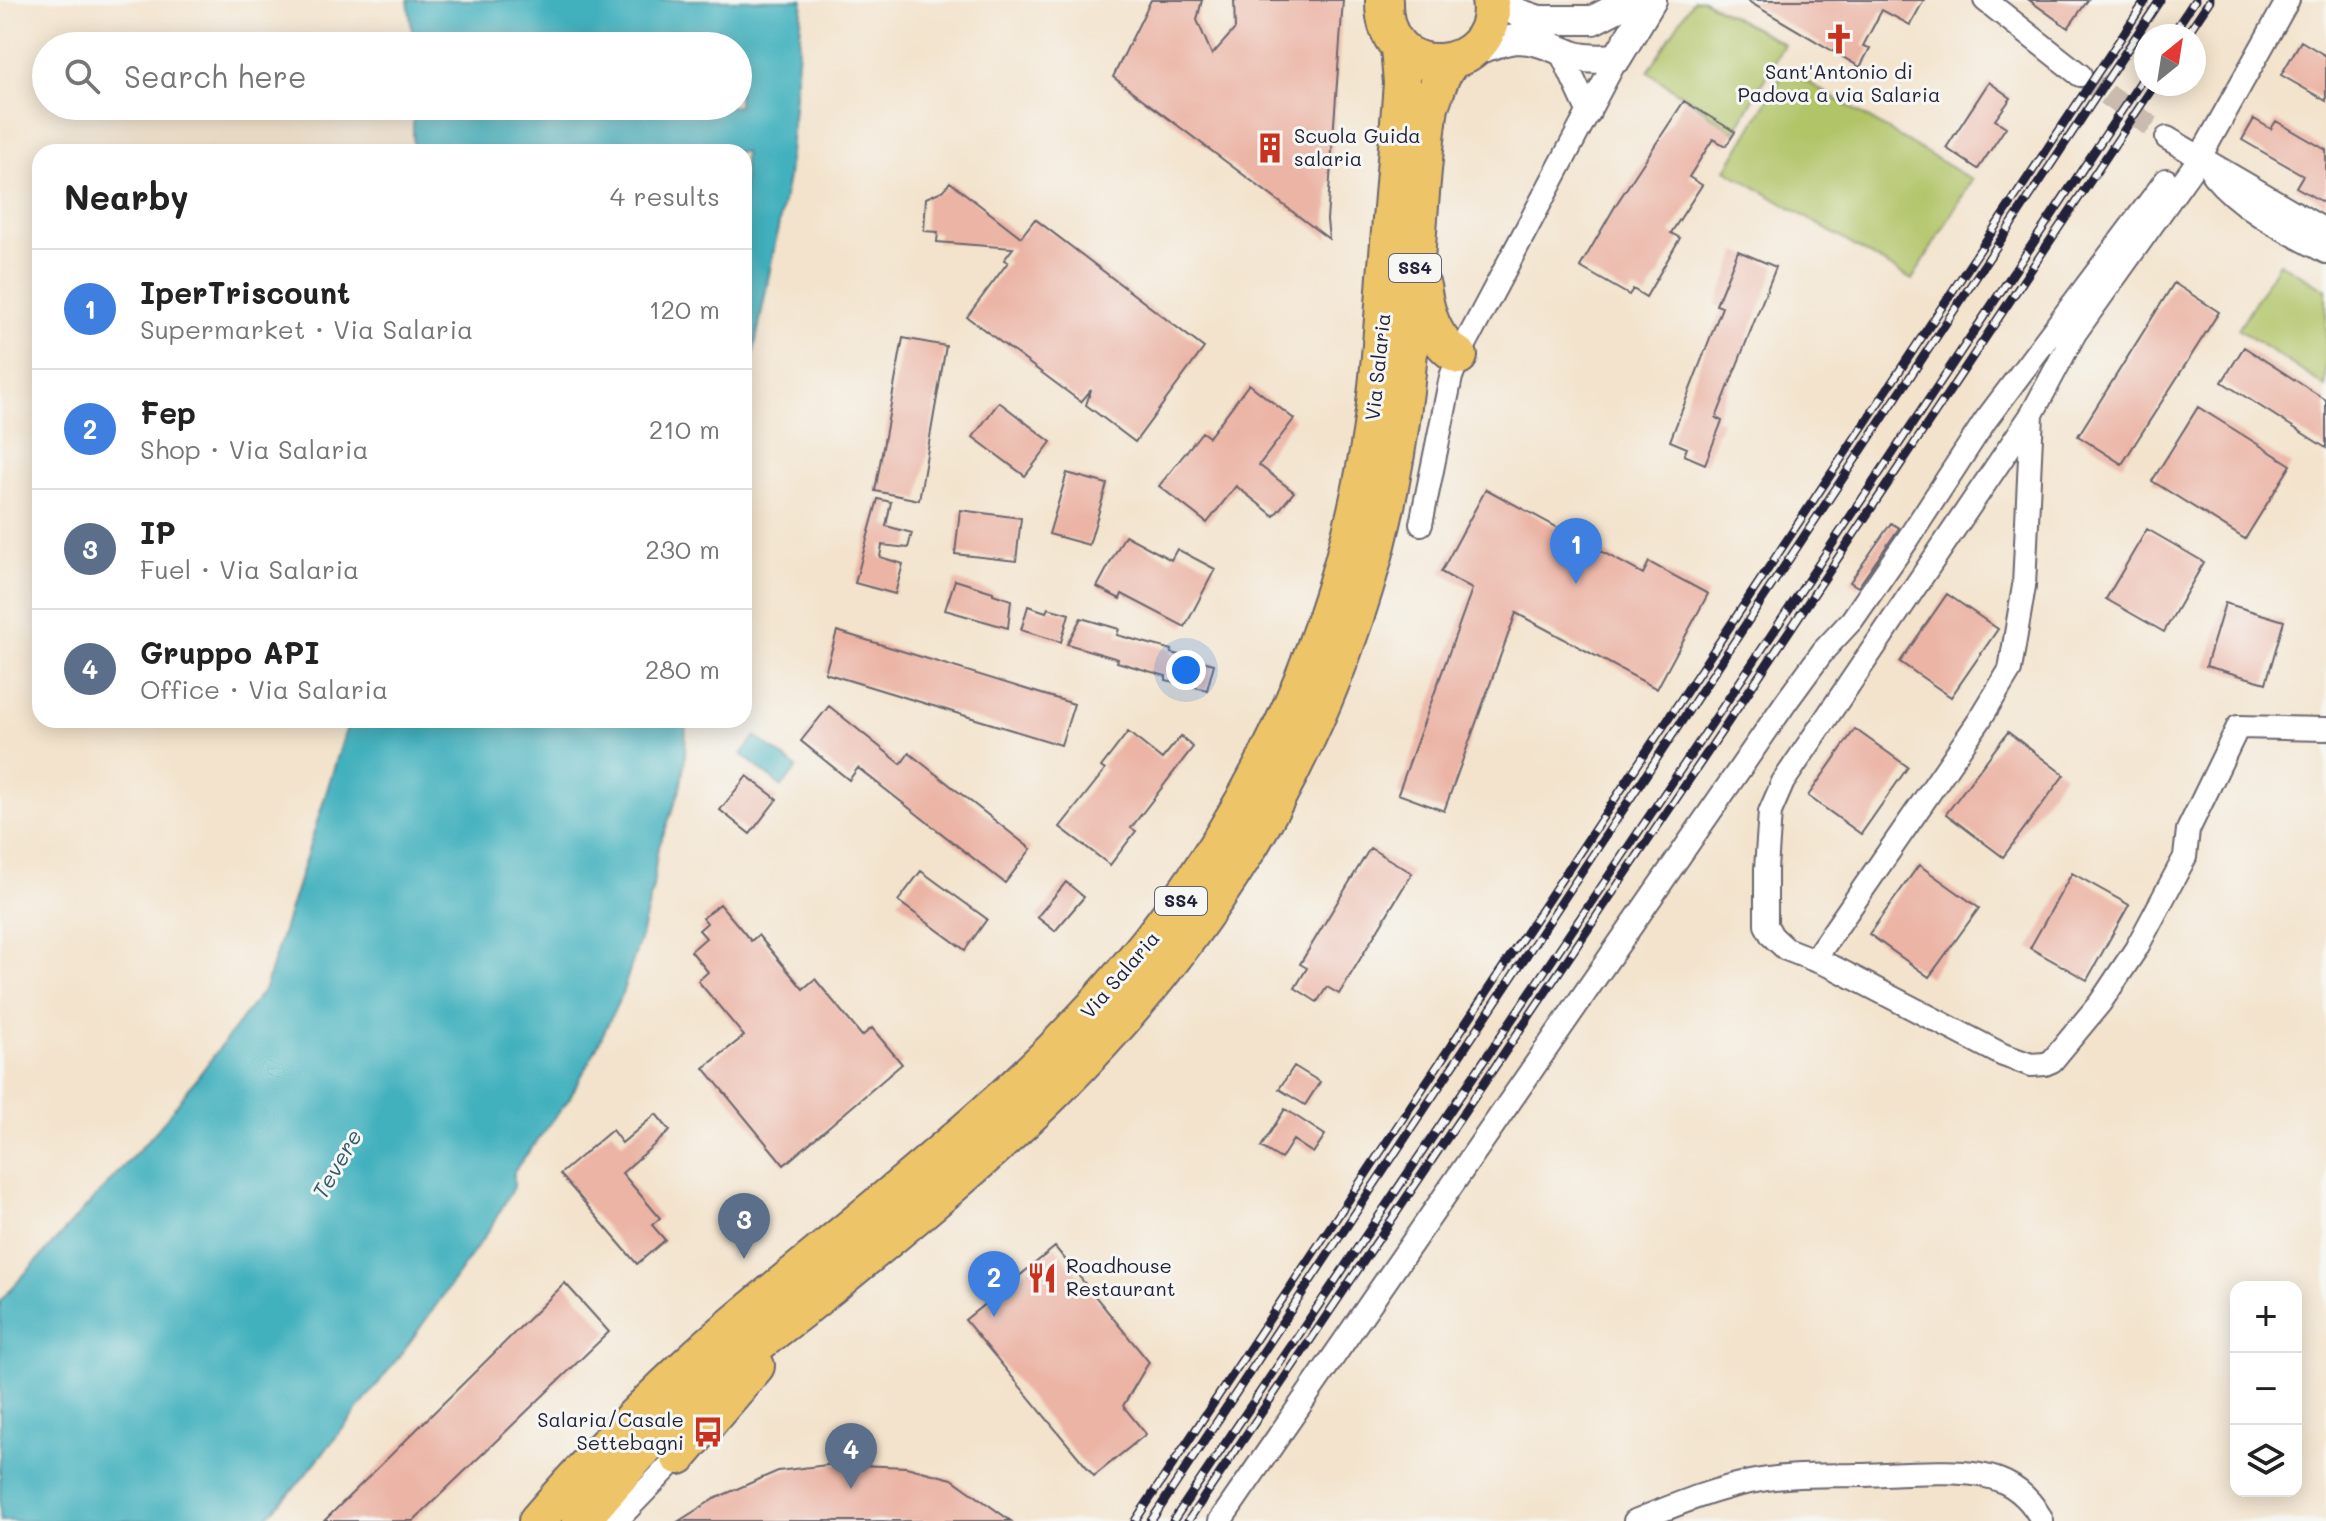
<!DOCTYPE html>
<meta charset="utf-8">
<style>
:root{--surface:#fff;--page:#f6f6f6;--text:#222;--muted:#767676;--line:#e0e0e0;--accent:#ea580c}
body{margin:0;font-family:Mali,sans-serif;background:var(--page);color:var(--text)}
.controls{position:absolute;right:24px;bottom:24px;display:grid;overflow:hidden;border-radius:16px;box-shadow:0 4px 20px #0003}
.controls button{width:72px;height:72px;display:grid;place-items:center;padding:0;border:0;border-bottom:2px solid var(--line);background:var(--surface);color:var(--text);font:40px sans-serif}
.compass{position:absolute;left:2134px;top:24px;width:72px;height:72px;border-radius:50%;background:var(--surface);box-shadow:0 4px 20px #0003;rotate:30deg}
.you{position:absolute;left:1186px;top:670px;width:28px;height:28px;margin:-20px;border:6px solid #fff;border-radius:50%;background:#1a73e8;box-shadow:0 0 0 12px #1a73e833}
.badge{display:grid;place-items:center;width:52px;height:52px;border-radius:50%;background:var(--accent);color:#fff;font-size:26px;font-weight:700}
.pin{position:absolute;translate:-50% -66px;filter:drop-shadow(0 2px 4px #0008)}
.pin::after{content:'';position:absolute;top:42px;width:28px;height:24px;background:inherit;clip-path:polygon(0 0,100% 0,50% 100%)}
.list{margin:0;padding:0;list-style:none}
h2{display:flex;justify-content:space-between;align-items:center;height:104px;margin:0;padding:0 32px;font-size:34px}
h2 small{font-size:26px;font-weight:400;color:var(--muted)}
.list li{display:grid;grid-template-columns:52px 1fr auto;gap:24px;align-items:center;box-sizing:border-box;height:120px;padding:0 32px;border-top:2px solid var(--line)}
.list b{display:block;font-size:30px;white-space:nowrap}
.list p{margin:0;font-size:26px;white-space:nowrap;color:var(--muted)}
.list em{font-size:26px;font-style:normal;color:var(--muted)}
.icon{flex:none;width:44px;height:44px;fill:none;stroke:currentColor;stroke-width:2;stroke-linecap:round;stroke-linejoin:round}
.map{position:relative;flex:none;width:2326px;height:1521px;overflow:hidden}
.search{position:absolute;background:var(--surface);box-shadow:0 4px 20px #0003;left:32px;top:32px;width:720px;height:88px;display:flex;align-items:center;gap:20px;box-sizing:border-box;padding:0 28px;border-radius:44px;color:var(--muted);font-size:30px}
.panel{position:absolute;background:var(--surface);box-shadow:0 4px 20px #0003;left:32px;top:144px;width:720px;height:584px;border-radius:24px}
.map>svg:first-child{display:block}
</style>
<div class="map">
<svg width="2326" height="1521" viewBox="0 0 2326 1521">
<rect width="100%" height="100%" fill="#f6f6f2"/>
<filter id="ink" filterUnits="userSpaceOnUse"><feTurbulence type="fractalNoise" baseFrequency=".0125" numOctaves="2"/><feDisplacementMap in="SourceGraphic" scale="16" xChannelSelector="R" yChannelSelector="G"/><feConvolveMatrix kernelMatrix="1 2 1 2 8 2 1 2 1" color-interpolation-filters="sRGB"/></filter>
<filter id="wash" filterUnits="userSpaceOnUse"><feTurbulence type="fractalNoise" baseFrequency=".006" numOctaves="4" result="noise"/><feDisplacementMap in="SourceGraphic" scale="32" xChannelSelector="R" yChannelSelector="G"/><feGaussianBlur stdDeviation="1.8" result="paint"/><feColorMatrix in="noise" values="0 0 0 0 0 0 0 0 0 0 0 0 0 0 0 0 0 1.4 0 .05"/><feComposite in="paint" operator="in"/></filter>
<g filter="url(#wash)">
<rect width="100%" height="100%" fill="#f3e3cc"/>
<path fill="#b1c468" stroke="#6a7352" stroke-width="2" d="M1693 0H1703L1784 44 1735 132 1648 72Z
M1786 69 1972 180 1912 280 1726 170Z
M2279 263 2326 289V387L2238 329Z"/>
<path fill="#42b1be" stroke="#326a7c" stroke-width="2" d="M408 0H803L788 177 751 367 744 391V152H413V106H738V46H414Z
M349 720H686L685 759 680 790 657 852 653 887 641 936 622 994 596 1049 569 1099 514 1171V1187L489 1230 454 1280 405 1349 350 1420 297 1485 263 1521H0V1301L158 1129 265 988Z
M756 736 797 768 782 787 741 754Z"/>
<g id="blocks">
<path fill="#ebb4a4" d="M1151 0H1202L1197 20 1212 55 1235 29 1234 0H1343L1327 220 1329 239 1113 77Z
M1746 0H1924L1910 25 1882 10 1863 46 1870 48 1860 67Z
M2029 0H2088L2068 28Z
M2301 41 2326 56V101L2281 75Z
M1989 82 2011 98 1995 120 2006 127 1978 169 1946 148Z
M1684 101 1735 132 1726 146 1713 139 1689 177 1702 185 1671 233 1680 238 1646 297 1633 289 1629 295 1580 267 1617 203Z
M2254 119 2271 129 2276 121 2326 150V204L2296 187 2303 175 2242 140Z
M950 182 1021 237 1035 219 1204 348 1135 442 1086 405 1091 390 1081 402 967 317 1008 262 1004 260 1013 248 937 242 938 232 924 231 926 198 944 190Z
M1738 251 1776 267 1716 418 1722 421 1705 464 1684 455 1687 448 1670 441 1722 307 1716 305Z
M2174 283 2219 312 2122 464 2078 436Z
M903 338 946 346 919 500 875 491Z
M2244 347 2326 400V448L2222 382Z
M1249 384 1294 419 1259 465 1294 492 1274 516 1236 486 1207 523 1159 486 1202 432 1209 437Z
M999 402 1051 442 1025 476 973 437Z
M2198 407 2291 465 2245 539 2152 481Z
M1067 473 1107 484 1089 545 1049 534Z
M1486 489 1643 574 1649 562 1708 594 1657 689 1516 613 1444 811 1398 794 1472 589 1441 572Z
M878 499 891 502 886 526 912 533 908 548 882 545 880 557 903 564 895 594 855 583Z
M960 510 1021 518 1016 561 955 554Z
M1891 523 1899 528 1858 587 1850 582Z
M2147 529 2204 562 2164 632 2106 599Z
M1125 535 1171 560 1177 549 1215 569 1185 627 1122 594 1120 599 1097 587Z
M955 580 993 592V594L1011 600 1008 628 945 610Z
M1947 594 1998 629 1951 697 1900 662Z
M2225 603 2284 621 2266 683 2206 666Z
M1028 606 1046 612 1048 608 1069 614 1061 642 1021 630Z
M1081 618 1119 629 1117 635 1172 650 1171 653 1214 664 1207 690 1166 680V676L1117 662 1118 659 1067 644Z
M837 631 1074 704 1061 745 825 673Z
M829 706 901 764 909 753 1031 849 1005 883 858 768 849 780 801 741Z
M1855 729 1908 767 1861 834 1808 796Z
M1128 732 1162 759 1181 736 1193 747 1131 828 1136 831 1110 865 1060 827 1105 770 1101 767Z
M2008 732 2064 775 2003 857 1946 814Z
M747 776 777 799 750 834 720 810Z
M1370 848 1412 873 1339 994 1327 987 1317 1002 1295 988 1307 968 1300 964Z
M1919 865 1979 908 1929 977 1869 934Z
M921 871 987 919 965 950 898 901Z
M2072 873 2129 905 2087 980 2030 948Z
M1066 882 1084 897 1055 931 1037 917Z
M720 904 751 941 758 935 803 989 815 979 862 1036 872 1028 902 1064 784 1165 704 1068 744 1036 698 981 708 972 691 951 706 938 699 930 707 923 703 918Z
M1294 1066 1320 1082 1305 1105 1279 1089Z
M1285 1109 1325 1135 1313 1153 1293 1140 1281 1159 1261 1147Z
M656 1114 670 1131 622 1173 660 1218 652 1225 665 1240 637 1264 560 1174 612 1130 622 1143Z
M1055 1247 1149 1362 1123 1406 1146 1434 1094 1476 965 1320Z
M565 1283 609 1332 413 1521H324Z
M835 1464 906 1467 952 1479 1011 1521H679L714 1499 778 1471Z"/>
</g>
</g>
<g filter="url(#ink)">
<use href="#blocks" fill-opacity="0" stroke="#6b666e" stroke-width="2"/>
<g fill="none" stroke-linecap="round" stroke-linejoin="round">
<path stroke="#c9bcaf" stroke-width="22" stroke-dasharray="22 11" stroke-linecap="butt" d="M2080 75 2167 138"/>
<g stroke="#6b666e" stroke-width="26">
<path id="minor" d="M1985 0 2080 75
M2288 0 2199 159 2075 333 2032 414 1783 782 1770 812 1766 869V925L1772 936 1786 949 1835 968 2003 1055 2031 1065 2045 1064 2052 1061 2100 1003 2136 949 2185 857 2188 830 2238 727 2326 729
M1553 46 1563 57 1589 113
M2167 138 2326 231
M2213 175C2243 211 2285 230 2326 252
M1421 524 1451 377 1459 356 1617 58
M1814 960 1979 721 2010 670 2024 586 2032 414
M616 1521 679 1456
M1220 1521 1786 702 1824 650 1852 620 1908 539 1985 421 2166 180
M1635 1521C1673 1506 1710 1490 1750 1482 1786 1474 1824 1476 1860 1475 1897 1474 1966 1467 1999 1480 2018 1487 2034 1503 2042 1521"/>
</g>
<g stroke="#6b666e" stroke-width="32">
<path id="tertiary" d="M1500 0 1518 13 1539 20H1593L1632 0
M1468 53C1484 48 1501 40 1517 39 1538 39 1554 48 1572 55 1586 60 1603 59 1617 58L1652 0"/>
</g>
<g stroke="#6b666e" stroke-width="40">
<path id="primary" d="M1384 0C1382 91 1502 74 1490 0
M1422 286C1426 312 1433 342 1459 356
M679 1456 756 1366
M537 1521C583 1467 632 1417 684 1368 713 1340 746 1314 777 1288 848 1230 919 1173 987 1112 1187 936 1321 717 1368 452 1378 394 1382 335 1386 276 1392 212 1397 147 1402 83L1399 48
M580 1521C617 1480 651 1437 691 1399 729 1363 772 1334 813 1301 895 1234 979 1166 1055 1091 1200 947 1305 783 1365 587 1385 523 1397 457 1405 391 1416 297 1417 201 1430 106L1442 75 1451 61"/>
</g>
<use href="#minor" stroke="#fff" stroke-width="22"/>
<use href="#tertiary" stroke="#fff" stroke-width="28"/>
<use href="#primary" stroke="#eec469" stroke-width="36"/>
<g stroke="#22223b" stroke-width="9">
<path id="rail" d="M2171 36 2195 0
M2186 36 2210 0
M1135 1521 2146 0
M1151 1521 2160 0
M1173 1521 1760 652 2146 74
M1188 1521 1757 679 2155 84"/>
</g>
<use href="#rail" stroke="#f6f6f2" stroke-width="6" stroke-dasharray="18" stroke-linecap="butt"/>
</g>
</g>
<defs>
<g id="church-bare" transform="scale(2.4)"><path d="M-1.2-6h2.4v3.5h3.3v2.4h-3.3V6h-2.4V-.1h-3.3v-2.4h3.3Z" fill="#c8321e" stroke="#f6f6f2" stroke-width="2.5" paint-order="stroke"/></g>
<g id="building-bare" transform="scale(2.4)"><path d="M-4-6H4V6H1V3H-1V6H-4ZM-2.5-4.3h1.7v1.8h-1.7ZM.8-4.3h1.7v1.8H.8ZM-2.5-1h1.7V.8h-1.7ZM.8-1h1.7V.8H.8Z" fill="#c8321e" stroke="#f6f6f2" stroke-width="2.5" paint-order="stroke"/></g>
<g id="restaurant-bare" transform="scale(2.4)"><path d="M-5-6h1v4h1v-4h1v4h1v-4h1v5L-1.5 .5V6h-2V.5L-5-1ZM5-6V6H3V1.5H1.5Q1.5-4 5-6Z" fill="#c8321e" stroke="#f6f6f2" stroke-width="2.5" paint-order="stroke"/></g>
<g id="bus-bare" transform="scale(2.4)"><path d="M-5-6H5V4H4V6H2V4H-2V6H-4V4H-5ZM-3.5-4V0h7V-4ZM-3.5 1.2v1.5H-2V1.2ZM2 1.2v1.5H3.5V1.2Z" fill="#c8321e" stroke="#f6f6f2" stroke-width="2.5" paint-order="stroke"/></g>
</defs>
<g fill-rule="evenodd">
<use href="#church-bare" x="1839" y="39"/>
<use href="#building-bare" x="1270" y="148"/>
<use href="#restaurant-bare" x="1042" y="1278"/>
<use href="#bus-bare" x="708" y="1432"/>
</g>
<g text-anchor="middle" stroke-width="6" stroke-linejoin="round" paint-order="stroke">
<g fill="#f6f6f2" stroke="#626272" stroke-width="2">
<rect x="1389" y="254" width="52" height="28" rx="6"/>
<rect x="1155" y="887" width="52" height="28" rx="6"/>
</g>
<g font-size="18" font-weight="bold" fill="#22223b">
<text x="1415" y="274">SS4</text>
<text x="1181" y="907">SS4</text>
</g>
<g font-size="20" fill="#22223b" stroke="#f6f6f2" text-anchor="start">
<text x="1839" y="79" text-anchor="middle">Sant'Antonio di<tspan x="1839" dy="23">Padova a via Salaria</tspan></text>
<text x="1294" y="143">Scuola Guida<tspan x="1294" dy="23">salaria</tspan></text>
<text x="1066" y="1273">Roadhouse<tspan x="1066" dy="23">Restaurant</tspan></text>
<text x="684" y="1427" text-anchor="end">Salaria/Casale<tspan x="684" dy="23">Settebagni</tspan></text>
</g>
<g font-size="20" fill="#22223b" stroke="#f6f6f2">
<text transform="translate(1378 367) rotate(-84)" y="7">Via Salaria</text>
<text transform="translate(1120 975) rotate(-49)" y="7">Via Salaria</text>
</g>
<g font-size="22" font-style="italic" fill="#2f5b6f" stroke="#f6f6f2">
<text transform="translate(337 1164) rotate(-60)" y="8">Tevere</text>
</g>
</g>
</svg>
<div class="controls">
<button>+</button>
<button>−</button>
<button><svg class="icon" aria-label="layers" viewBox="0 0 24 24"><path d="M12 4l9 5-9 5-9-5zM3 14l9 5 9-5"/></svg></button>
</div>
<svg class="compass" viewBox="-18 -18 36 36"><path d="M0-13l5 13h-10z" fill="#e53935"/><path d="M0 13l5-13h-10z" fill="#767676"/></svg>
<div class="you"></div>
<div class="pin badge" style="left:1576px;top:584px;background:#3f7fe0">1</div>
<div class="pin badge" style="left:994px;top:1317px;background:#3f7fe0">2</div>
<div class="pin badge" style="left:744px;top:1259px;background:#5c6f8a">3</div>
<div class="pin badge" style="left:851px;top:1489px;background:#5c6f8a">4</div>
<div class="search"><svg class="icon" aria-label="search" viewBox="0 0 24 24"><circle cx="10" cy="10" r="6"/><path d="M15 15l6 6"/></svg>Search here</div>
<section class="panel">
<h2>Nearby<small>4 results</small></h2>
<ul class="list">
<li><span class="badge" style="background:#3f7fe0">1</span><div><b>IperTriscount</b><p>Supermarket · Via Salaria</p></div><em>120 m</em></li>
<li><span class="badge" style="background:#3f7fe0">2</span><div><b>Fep</b><p>Shop · Via Salaria</p></div><em>210 m</em></li>
<li><span class="badge" style="background:#5c6f8a">3</span><div><b>IP</b><p>Fuel · Via Salaria</p></div><em>230 m</em></li>
<li><span class="badge" style="background:#5c6f8a">4</span><div><b>Gruppo API</b><p>Office · Via Salaria</p></div><em>280 m</em></li>
</ul>
</section>
</div>
